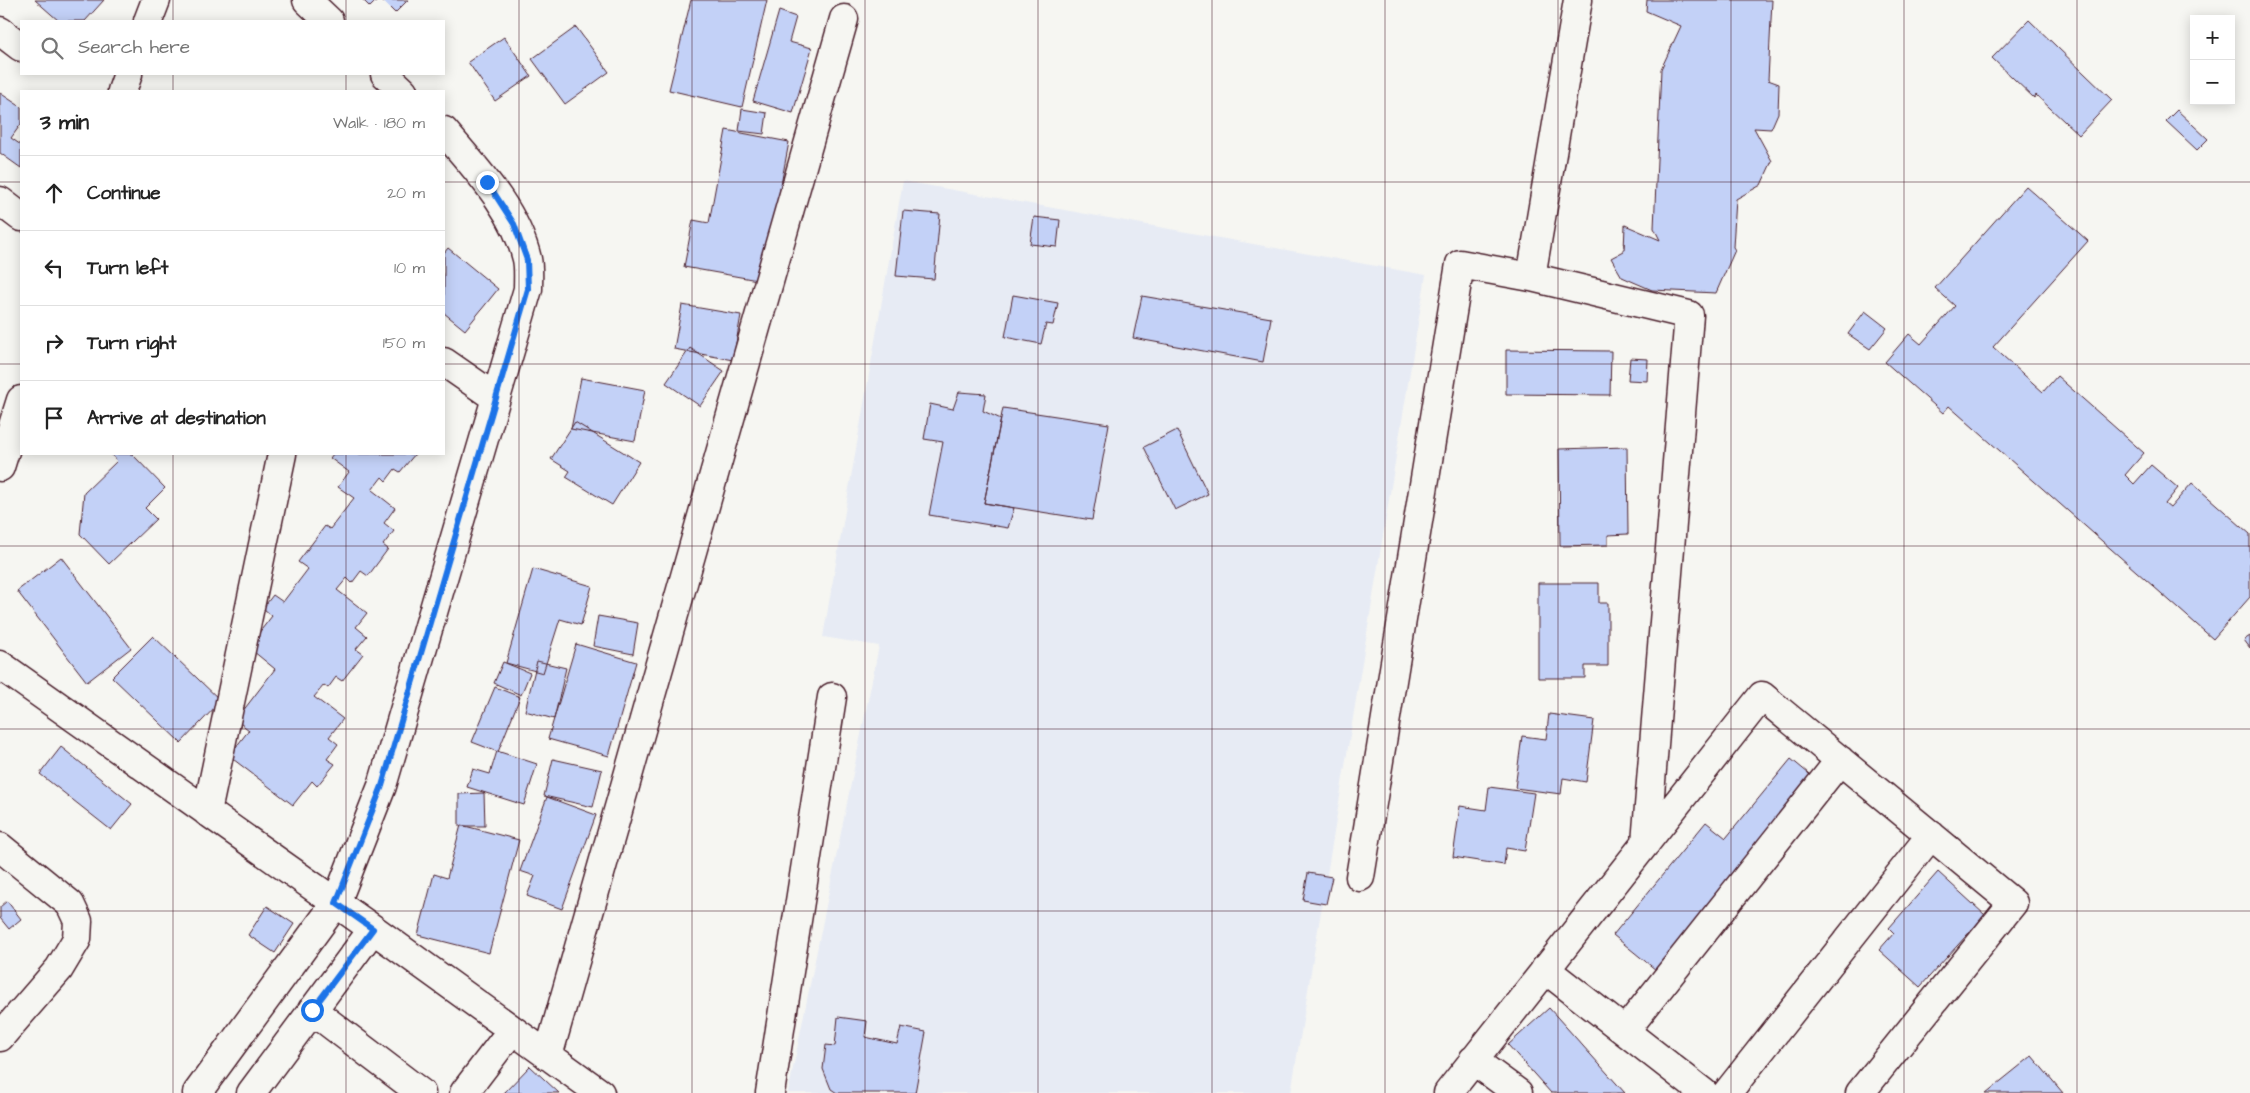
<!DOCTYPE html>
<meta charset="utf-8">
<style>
:root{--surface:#fff;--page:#f6f6f6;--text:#222;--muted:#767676;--line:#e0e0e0}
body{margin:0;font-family:"Architects Daughter",sans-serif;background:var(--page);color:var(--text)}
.controls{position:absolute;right:15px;top:15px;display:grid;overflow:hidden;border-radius:0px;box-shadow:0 2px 12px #0003}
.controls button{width:45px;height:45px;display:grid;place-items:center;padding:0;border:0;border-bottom:1px solid var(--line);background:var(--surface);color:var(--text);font:25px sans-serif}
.stop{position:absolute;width:15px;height:15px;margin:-11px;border:4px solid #1a73e8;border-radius:50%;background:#fff}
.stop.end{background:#1a73e8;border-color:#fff;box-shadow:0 1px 5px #0008}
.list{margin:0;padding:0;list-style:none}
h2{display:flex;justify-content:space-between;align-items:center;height:65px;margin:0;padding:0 20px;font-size:21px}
h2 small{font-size:16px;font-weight:400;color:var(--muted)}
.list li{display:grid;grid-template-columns:32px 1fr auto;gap:15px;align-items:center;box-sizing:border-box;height:75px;padding:0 20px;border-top:1px solid var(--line)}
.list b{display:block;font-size:19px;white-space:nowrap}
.list em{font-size:16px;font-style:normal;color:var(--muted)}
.icon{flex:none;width:28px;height:28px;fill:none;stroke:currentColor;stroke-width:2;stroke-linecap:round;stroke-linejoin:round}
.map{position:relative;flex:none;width:2250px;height:1093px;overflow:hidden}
.search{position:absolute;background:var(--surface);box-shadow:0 2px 12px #0003;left:20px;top:20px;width:425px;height:55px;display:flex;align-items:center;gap:12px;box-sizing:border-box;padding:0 18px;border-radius:0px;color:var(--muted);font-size:19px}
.panel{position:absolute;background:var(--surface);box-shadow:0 2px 12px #0003;left:20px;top:90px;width:425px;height:365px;border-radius:0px}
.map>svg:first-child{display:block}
</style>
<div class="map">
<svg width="2250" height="1093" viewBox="0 0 2250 1093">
<rect width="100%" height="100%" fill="#f6f6f2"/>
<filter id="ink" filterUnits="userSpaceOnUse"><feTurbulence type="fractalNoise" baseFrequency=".02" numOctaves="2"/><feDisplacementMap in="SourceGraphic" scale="10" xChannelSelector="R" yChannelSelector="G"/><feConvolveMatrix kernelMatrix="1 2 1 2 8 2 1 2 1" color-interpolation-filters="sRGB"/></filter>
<g filter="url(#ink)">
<path fill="#e7ebf4" d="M903 181 1426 275 1291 1093H788L879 646 823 637Z"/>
<path fill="#c3d1f7" stroke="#4a1f2b" d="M35 0H104L85 21H59Z
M363 0H377L370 7Z
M382 0H408L395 13Z
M691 0H767L742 107 669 90Z
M1647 0H1772L1768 80 1779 84 1778 113 1771 129 1754 128 1772 161 1761 185 1736 199 1733 247 1735 250 1716 293 1652 290 1622 277 1611 258 1624 251 1625 225 1660 240 1654 228 1661 69 1681 26 1646 11Z
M779 11 796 17 789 42 812 48 793 113 753 101Z
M2029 20 2112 100 2079 135 2036 95 2034 98 1992 58Z
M576 27 609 72 565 104 532 59Z
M504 37 531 76 495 101 468 62Z
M0 93 21 107V124L11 138 21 145V168L0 153Z
M742 109 767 113 764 134 739 131Z
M2177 110 2208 139 2197 150 2166 121Z
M726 130 789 142 763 281 684 267 693 220 709 223Z
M2026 186 2088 241 1993 347 2043 392 2057 376 2144 453 2125 475 2134 484 2151 465 2178 488 2165 504 2170 508 2192 483 2250 534V597L2213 639 1949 406 1943 413 1885 362 1909 334 1921 344 1955 306 1935 288Z
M903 211 940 214 934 279 896 276Z
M1034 217 1060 220 1057 247 1030 244Z
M448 248 498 289 465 330 444 313V253Z
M1013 295 1058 303 1053 325 1046 324 1041 344 1005 337Z
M1142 296 1271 318 1263 362 1133 338Z
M682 305 741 315 733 360 674 349Z
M1865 311 1887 328 1870 349 1848 334Z
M690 348 724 371 700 406 666 383Z
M1506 350 1611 351 1610 395 1506 394Z
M1630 358 1648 359 1647 381 1628 380Z
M581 378 645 390 635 441 571 429Z
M959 392 986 394 983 411 1001 419 984 503 1014 508 1008 528 929 515 943 442 924 439 930 404 953 409Z
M1003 408 1109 424 1092 520 984 503Z
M575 422 639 462 612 505 566 477 570 471 551 459Z
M1177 430 1208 494 1175 510 1144 447Z
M1627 447 1628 534 1608 535V545L1560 546 1559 449Z
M111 454H132L165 488 145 508 156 519 109 564 80 534 84 493 117 461Z
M333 454H415L400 472 395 469 386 481 382 477 372 490 395 508 384 523 394 531 383 545 388 549 368 576 361 571 352 583 347 578 337 590 367 613 356 627 367 636 356 649 363 654 342 681 336 677 328 688 324 685 314 697 343 719 329 737 338 744 327 759 335 764 317 786 312 781 293 805 229 756 249 730 236 720 275 669 248 647 272 616 263 608 273 595 283 602 308 569 298 562 325 526 330 529 354 498 338 487 349 472 330 458Z
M61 557 131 648 87 682 17 591Z
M533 569 592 586 581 625 560 619 543 673 506 663Z
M1538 583H1599V603H1608V666H1585V678H1538Z
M598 616 638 623 633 654 593 646Z
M153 636 221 701 181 743 112 677Z
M2250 636V648L2244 640Z
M576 644 636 662 609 756 548 739Z
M537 661 566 668 554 719 525 711Z
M503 662 530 673 521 695 494 683Z
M495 687 520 697 498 752 472 742Z
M1549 714 1594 720 1586 782 1563 778 1561 794 1515 788 1522 736 1546 739Z
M61 747 132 804 111 830 40 774Z
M497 751 537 764 524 805 467 787 473 769 490 774Z
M553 759 602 770 593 807 544 796Z
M1791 759 1814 778 1656 970 1613 935 1706 822 1726 838Z
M1489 787 1534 793 1525 851 1506 848 1504 865 1453 857 1460 806 1486 810Z
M484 793 485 826H459V794Z
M547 797 596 815 562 909 527 896 535 876 520 871Z
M461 825 519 840 489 953 418 935 434 874 447 878Z
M1938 872 1985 915 1920 987 1879 950 1894 933 1889 928Z
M1308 873 1332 877 1326 904 1303 900Z
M7 901 21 919 9 929 0 918V907Z
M267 906 294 924 275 953 248 935Z
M1549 1008 1625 1093H1551L1508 1045Z
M838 1017 867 1021 865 1037 897 1044 901 1027 926 1032 915 1093H837L831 1089 823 1069 826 1045 835 1046Z
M2032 1056 2063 1093H1986Z
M530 1066 559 1093H504Z"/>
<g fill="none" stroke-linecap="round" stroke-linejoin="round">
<g stroke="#4a1f2b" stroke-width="31">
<path id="minor" d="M307 0 329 21
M148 21 156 0
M0 31 21 47
M385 74 403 91
M122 91 128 74
M0 201 21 217
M1531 277 1578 0
M444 362 496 398
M0 467 21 400
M0 665 373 929 600 1093
M207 812 282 454
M0 847 70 904 78 921 77 939 59 969 0 1037
M1360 877 1460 264 1531 277 1689 315 1646 843
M1545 969 1704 1093
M312 1010 421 1093
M1625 1031 1840 760
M548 1056 844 19
M1473 1060 1518 1093
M197 1093 336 903 382 786 528 289C528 280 529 268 527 259 515 209 476 169 444 131
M251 1093 373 929
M464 1093 512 1030
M770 1093 832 697
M1448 1093 1762 696 2013 903 1860 1093
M1727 1093 1931 835"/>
</g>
<use href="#minor" stroke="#f6f6f2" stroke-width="28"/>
</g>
</g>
<g fill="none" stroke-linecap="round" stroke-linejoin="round" filter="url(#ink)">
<path stroke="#1a73e8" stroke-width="6" d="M312 1010 373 929 336 903 382 786 528 289 527 260 514 224 487 182"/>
</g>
<path fill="none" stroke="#4a1f2b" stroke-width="1" stroke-opacity="0.55" d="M173 0V21M346 0V21M519 0V1093M692 0V1093M865 0V1093M1038 0V1093M1212 0V1093M1385 0V1093M1558 0V1093M1731 0V1093M1904 0V1093M2077 0V1093M173 74V91M346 74V91M0 182H21M444 182H2250M0 364H21M444 364H2250M173 454V1093M346 454V1093M0 546H2250M0 729H2250M0 911H2250"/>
</svg>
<div class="controls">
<button>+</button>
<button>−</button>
</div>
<div class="stop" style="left:312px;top:1010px"></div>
<div class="stop end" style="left:487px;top:182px"></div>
<div class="search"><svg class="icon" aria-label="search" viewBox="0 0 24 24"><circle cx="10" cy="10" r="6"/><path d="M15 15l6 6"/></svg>Search here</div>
<section class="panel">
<h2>3 min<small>Walk · 180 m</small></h2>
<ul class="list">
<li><svg class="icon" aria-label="ahead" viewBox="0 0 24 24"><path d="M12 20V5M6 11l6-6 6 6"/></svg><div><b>Continue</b></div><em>20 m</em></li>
<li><svg class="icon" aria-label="left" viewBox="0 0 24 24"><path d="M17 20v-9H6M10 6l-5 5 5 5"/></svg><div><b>Turn left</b></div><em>10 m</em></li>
<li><svg class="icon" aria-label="right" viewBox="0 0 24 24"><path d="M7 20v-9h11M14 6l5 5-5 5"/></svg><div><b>Turn right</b></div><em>150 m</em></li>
<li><svg class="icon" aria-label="arrive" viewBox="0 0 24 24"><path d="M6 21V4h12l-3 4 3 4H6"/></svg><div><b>Arrive at destination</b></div></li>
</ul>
</section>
</div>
